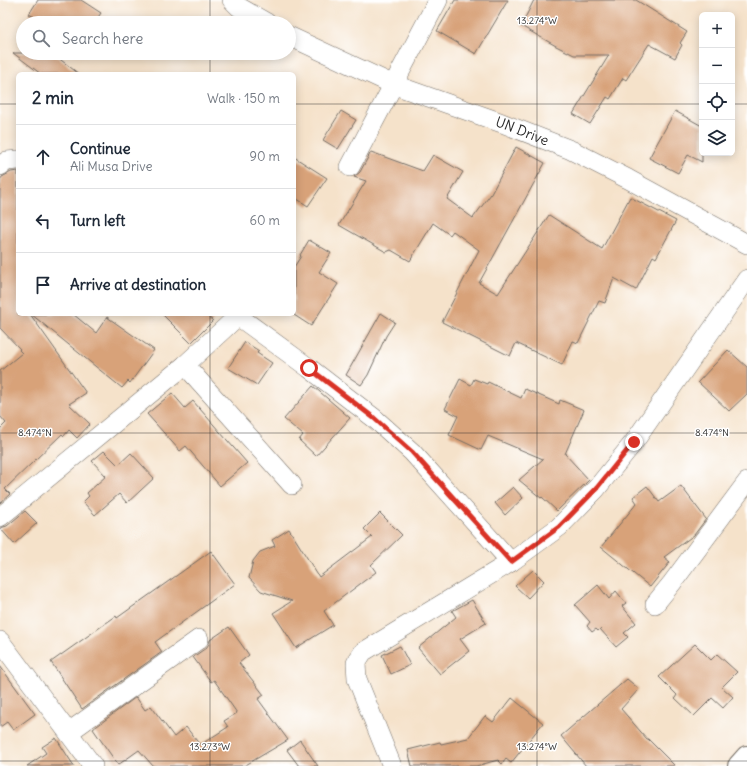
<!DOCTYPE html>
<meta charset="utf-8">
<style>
:root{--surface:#fff;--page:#f6f6f7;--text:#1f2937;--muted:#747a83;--line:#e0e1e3}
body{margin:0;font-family:Delius,sans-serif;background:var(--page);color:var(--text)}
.controls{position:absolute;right:12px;top:12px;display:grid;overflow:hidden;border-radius:6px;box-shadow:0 2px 10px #0003}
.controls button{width:36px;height:36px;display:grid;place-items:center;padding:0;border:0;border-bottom:1px solid var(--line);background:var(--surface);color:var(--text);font:20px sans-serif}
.stop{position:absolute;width:12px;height:12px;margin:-9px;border:3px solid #d93025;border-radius:50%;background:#fff}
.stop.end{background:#d93025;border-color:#fff;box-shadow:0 1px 4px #0008}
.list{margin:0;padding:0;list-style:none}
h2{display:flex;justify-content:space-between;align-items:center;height:52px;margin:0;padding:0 16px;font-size:17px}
h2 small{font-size:13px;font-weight:400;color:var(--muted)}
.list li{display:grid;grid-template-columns:26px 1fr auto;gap:12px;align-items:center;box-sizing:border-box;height:64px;padding:0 16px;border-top:1px solid var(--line)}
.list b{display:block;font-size:15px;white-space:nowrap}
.list p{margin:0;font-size:13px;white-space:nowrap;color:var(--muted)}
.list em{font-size:13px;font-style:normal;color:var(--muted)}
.icon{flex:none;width:22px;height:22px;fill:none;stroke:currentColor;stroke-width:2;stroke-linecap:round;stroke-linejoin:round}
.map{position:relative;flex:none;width:747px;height:766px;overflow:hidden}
.search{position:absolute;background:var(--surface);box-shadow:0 2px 10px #0003;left:16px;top:16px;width:280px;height:44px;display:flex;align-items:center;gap:10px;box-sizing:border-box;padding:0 14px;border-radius:22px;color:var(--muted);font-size:15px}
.panel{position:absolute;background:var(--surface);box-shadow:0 2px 10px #0003;left:16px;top:72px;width:280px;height:244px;border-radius:6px}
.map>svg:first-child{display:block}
</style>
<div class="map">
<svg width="747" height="766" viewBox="0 0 747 766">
<rect width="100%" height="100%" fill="#fff"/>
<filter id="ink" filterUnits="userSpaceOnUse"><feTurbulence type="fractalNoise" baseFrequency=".025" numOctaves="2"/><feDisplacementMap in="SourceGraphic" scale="8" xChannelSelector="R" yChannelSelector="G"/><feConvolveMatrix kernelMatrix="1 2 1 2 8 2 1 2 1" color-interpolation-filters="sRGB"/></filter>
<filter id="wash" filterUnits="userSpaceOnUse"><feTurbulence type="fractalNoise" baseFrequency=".012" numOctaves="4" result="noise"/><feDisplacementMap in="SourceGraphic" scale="16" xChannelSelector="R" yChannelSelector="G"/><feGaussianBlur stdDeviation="0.9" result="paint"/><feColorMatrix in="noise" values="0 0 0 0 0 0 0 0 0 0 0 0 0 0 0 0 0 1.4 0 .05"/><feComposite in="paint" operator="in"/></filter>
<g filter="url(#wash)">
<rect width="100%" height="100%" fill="#f5e2ca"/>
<g id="blocks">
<path fill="#d8a279" d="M38 0H81L101 13 94 23H44L29 14Z
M455 0H508L476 54 437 31Z
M534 0H636L687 32 680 43 682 45 675 58 649 44 626 80 623 78 610 99 607 97 590 124 573 114 609 55H574L556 46 521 26Z
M13 53H52L79 74H41Z
M341 111 356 120 338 149 323 140Z
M675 111 702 126V162L688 155 678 173 649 158Z
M516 147 545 163 479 283 498 294 549 215 602 249 630 197 676 221 656 258 653 256 636 290 614 278 605 303 599 301 578 343 573 341 562 365 516 343 510 356 442 322 479 250 453 231 450 235 433 223 410 261 391 250 386 252 339 225 366 181 354 177 360 172 371 152 423 171 433 155 463 172 447 199 473 218 491 194Z
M294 157 327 178 308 206 294 197Z
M18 171V314H30L86 393 69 404 90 424 77 438 69 430 64 436 62 434 5 489 10 494 0 503V429L6 423 0 416V371L22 353 19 350 20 349 0 328V180L2 177 11 172Z
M309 240 331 253 319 272 338 284 311 326 294 315V267L301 256 300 255Z
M381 313 395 322 386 336 368 375 361 385 346 375Z
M31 314H73L96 333 107 317 154 350 130 383 128 381 122 388Z
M162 314H205L213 321 191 343Z
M245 342 259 351 257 353 272 363 257 385 228 368Z
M728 350 747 367V394L729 411 698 382Z
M460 379 471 385 474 379 487 384 488 382 521 398 525 389 559 404 560 400 584 410 565 454 589 480 557 511 542 497 541 498 519 480 543 459 488 436 481 450 449 435 458 416 445 409Z
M313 386 350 418 316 456 299 440 303 435 284 419Z
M172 393 185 408 193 401 247 463 220 486 186 446 180 451 147 414Z
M104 451 118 465 131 453 154 478 127 503 119 494 95 515 83 502 89 496 87 493 106 476 92 461Z
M647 486 659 502 681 486 706 519 694 535 664 557 670 562 650 587 601 547 637 503 633 497Z
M513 487 523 498 505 515 495 503Z
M25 511 37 523 14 544 0 528 7 526Z
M380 513 402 535 371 565 376 572 324 611 333 625 296 648 273 613 292 601 261 591 249 578 253 561 260 552 275 546 272 540 289 529 319 577 372 537 364 529Z
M211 551 235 584 155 642 162 652 82 709 51 662 116 616 117 618Z
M533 570 544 581 528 598 515 586Z
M598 585 609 599 616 591 626 603 622 606 636 623 624 633 628 637 616 647 600 629 598 631 596 629 592 632 587 626 590 622 575 605Z
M472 600 486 623 460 639 469 651 440 674 418 648 456 617 452 611Z
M229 627 249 655 239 663 264 695 258 699 288 740 244 766H153L139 750 118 765 93 729 136 697 145 710 151 706 174 737 186 727 200 745 228 727 224 721 237 713 214 680 211 682 193 657 206 648 209 644 210 640Z
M695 644 711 660 717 654 737 672 722 687 733 697 723 708 712 698 694 716 675 698 677 695 659 677Z
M400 646 410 665 391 674 382 655Z
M0 666 35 714 13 730 7 722 0 727Z
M627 679 639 689 621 709 647 739H648L675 766H586L561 736Z
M512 698 543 723 511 763 506 759 502 764 498 760 476 766H412L408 750 440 742 441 744 468 738 485 716 493 722Z
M56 738 74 766H27L46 753 42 747Z
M300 740 311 756 318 766H299L287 750Z"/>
</g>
</g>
<g filter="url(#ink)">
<use href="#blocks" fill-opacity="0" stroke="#726b63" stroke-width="1"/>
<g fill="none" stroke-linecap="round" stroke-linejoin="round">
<g stroke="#726b63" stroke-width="20">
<g id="minor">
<path d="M232 0 239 7 267 23"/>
<path id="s1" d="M289 36 392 84 502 123 571 150 628 179 747 244"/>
<path d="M0 166 7 161 18 160"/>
<path d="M350 167 438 0"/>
<path d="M235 314 309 368 374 418 412 452 511 562"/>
<path d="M185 365 292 485"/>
<path d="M0 517 185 365 238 316"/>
<path d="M655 604 672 583 747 482"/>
<path d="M0 641 93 766"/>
<path d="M69 732 199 639"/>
<path d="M392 766 357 679 356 663 363 652 511 562 559 527 596 489 634 442 747 279"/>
</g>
</g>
<g stroke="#726b63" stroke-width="24">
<path id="primary" d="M739 766 747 757"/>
</g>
<use href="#minor" stroke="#fff" stroke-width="19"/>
<use href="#primary" stroke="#fff" stroke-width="22"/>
</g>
</g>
<g fill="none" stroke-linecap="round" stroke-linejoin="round" filter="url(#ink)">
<path stroke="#d93025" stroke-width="5" d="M309 368 374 418 412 452 511 562 559 527 596 489 634 442"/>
</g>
<path fill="none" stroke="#2b2b2b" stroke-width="1" stroke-opacity="0.45" d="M210 0V23M537 0V766M210 53V74M0 104H18M294 104H702M732 104H747M210 314V766M0 433H747M0 761H747"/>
<g text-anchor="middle" stroke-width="3" stroke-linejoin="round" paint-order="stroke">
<g font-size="14" fill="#2b2b2b" stroke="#fff">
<text dy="5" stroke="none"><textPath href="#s1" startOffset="252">UN Drive</textPath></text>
</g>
</g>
<g font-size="10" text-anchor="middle" fill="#2b2b2b" stroke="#fff" stroke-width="3" stroke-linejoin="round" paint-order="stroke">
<text x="537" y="24">13.274°W</text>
<text x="712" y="436">8.474°N</text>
<text x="35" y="436">8.474°N</text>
<text x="210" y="750">13.273°W</text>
<text x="537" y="750">13.274°W</text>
</g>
</svg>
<div class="controls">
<button>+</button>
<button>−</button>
<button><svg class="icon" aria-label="locate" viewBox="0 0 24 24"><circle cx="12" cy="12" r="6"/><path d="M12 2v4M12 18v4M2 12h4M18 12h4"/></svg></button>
<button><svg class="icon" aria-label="layers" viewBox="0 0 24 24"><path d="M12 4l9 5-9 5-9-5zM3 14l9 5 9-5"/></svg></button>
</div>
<div class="stop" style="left:309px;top:368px"></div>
<div class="stop end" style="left:634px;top:442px"></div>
<div class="search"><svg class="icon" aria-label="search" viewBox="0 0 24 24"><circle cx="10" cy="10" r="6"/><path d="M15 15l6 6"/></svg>Search here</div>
<section class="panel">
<h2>2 min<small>Walk · 150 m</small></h2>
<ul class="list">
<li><svg class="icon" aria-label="ahead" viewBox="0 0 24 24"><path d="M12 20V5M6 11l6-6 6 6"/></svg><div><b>Continue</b><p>Ali Musa Drive</p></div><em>90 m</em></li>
<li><svg class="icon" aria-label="left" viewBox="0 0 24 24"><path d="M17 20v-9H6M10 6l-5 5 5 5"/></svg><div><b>Turn left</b></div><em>60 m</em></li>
<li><svg class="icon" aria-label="arrive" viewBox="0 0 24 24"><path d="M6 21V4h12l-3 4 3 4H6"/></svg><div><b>Arrive at destination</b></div></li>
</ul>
</section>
</div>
